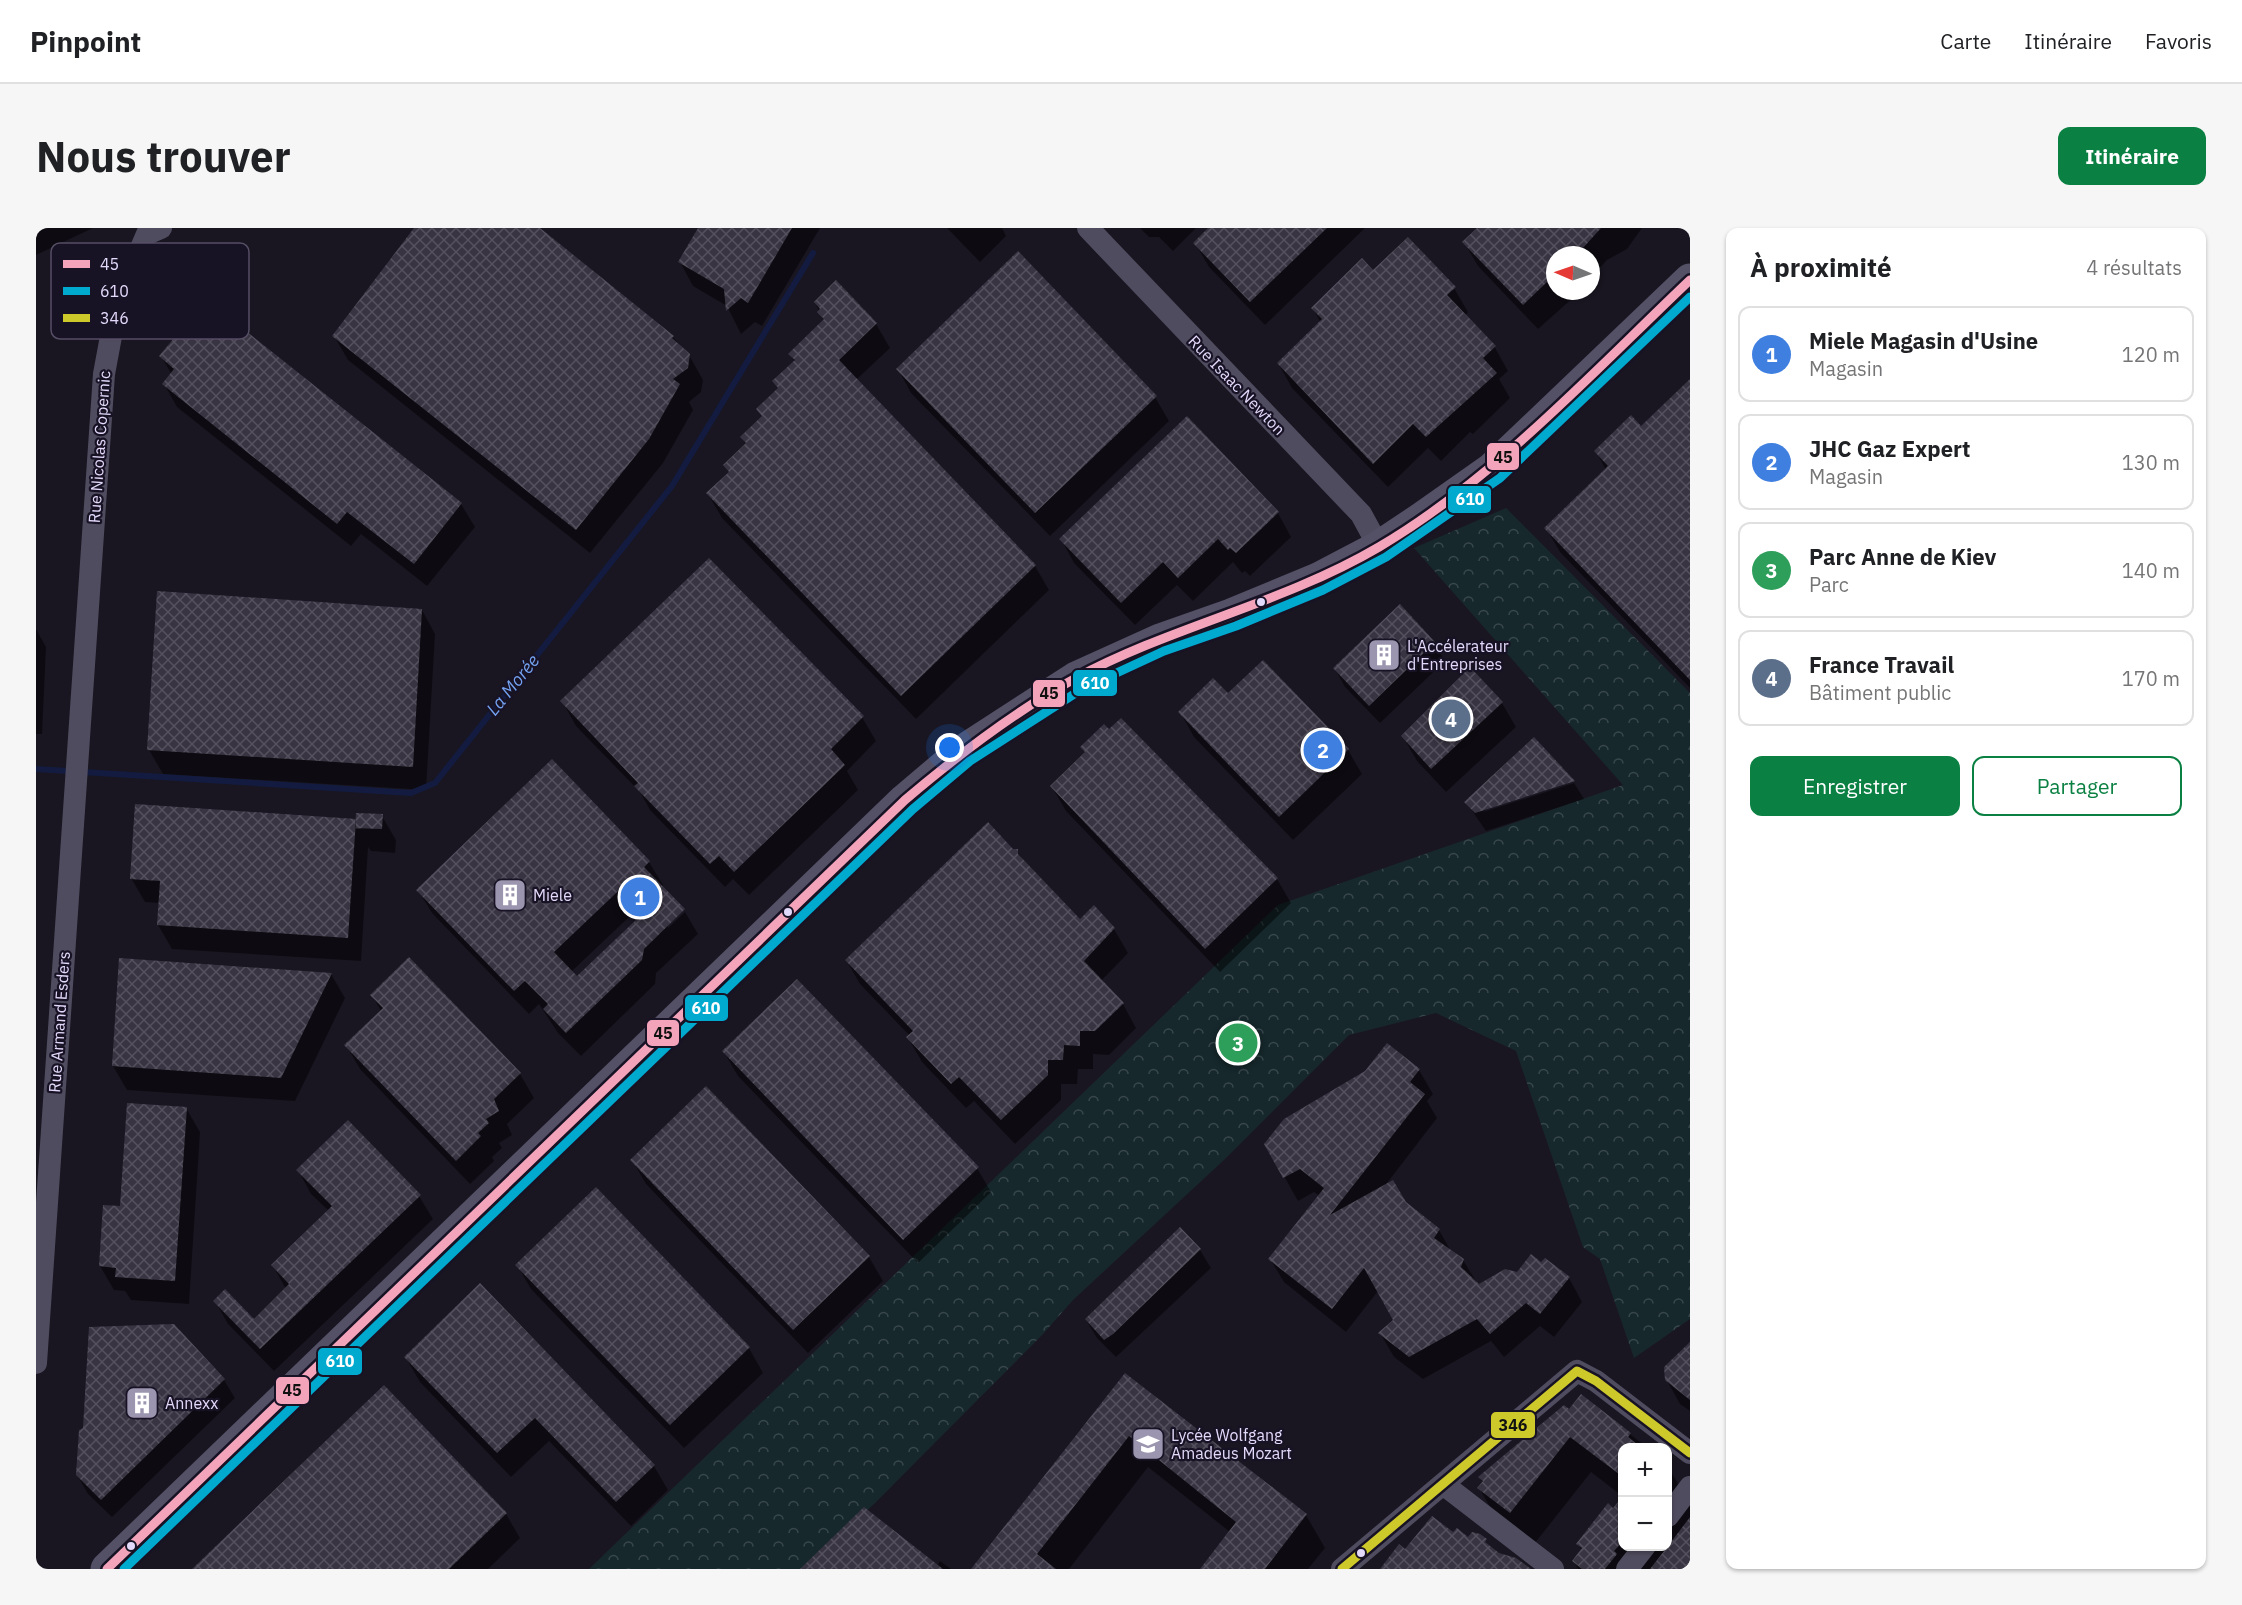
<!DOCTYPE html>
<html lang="fr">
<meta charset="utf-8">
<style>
:root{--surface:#fff;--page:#f6f6f6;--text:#202124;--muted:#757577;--line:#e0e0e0;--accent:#0b8043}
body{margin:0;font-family:"IBM Plex Sans",sans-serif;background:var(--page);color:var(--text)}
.controls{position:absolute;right:18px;bottom:18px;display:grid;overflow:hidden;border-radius:12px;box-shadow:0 2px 4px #0004}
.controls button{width:54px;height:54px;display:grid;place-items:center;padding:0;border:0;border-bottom:2px solid var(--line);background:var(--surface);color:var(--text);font:30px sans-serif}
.compass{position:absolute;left:1510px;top:18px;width:54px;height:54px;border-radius:50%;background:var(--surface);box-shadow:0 2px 4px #0004;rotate:272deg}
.you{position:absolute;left:914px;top:520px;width:21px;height:21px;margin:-15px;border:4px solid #fff;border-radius:50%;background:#1a73e8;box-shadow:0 0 0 9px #1a73e833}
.badge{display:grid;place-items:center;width:39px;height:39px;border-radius:50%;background:var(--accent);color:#fff;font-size:20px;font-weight:700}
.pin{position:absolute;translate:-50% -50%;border:3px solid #fff;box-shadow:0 2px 6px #0006}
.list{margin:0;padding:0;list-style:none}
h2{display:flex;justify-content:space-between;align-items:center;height:78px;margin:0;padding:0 24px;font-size:26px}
h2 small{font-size:20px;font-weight:400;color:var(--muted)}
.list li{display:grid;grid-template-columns:39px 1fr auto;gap:18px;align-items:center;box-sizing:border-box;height:96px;margin:0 12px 12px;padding:0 12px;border:2px solid var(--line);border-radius:12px}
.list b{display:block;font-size:22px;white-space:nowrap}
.list p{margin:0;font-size:20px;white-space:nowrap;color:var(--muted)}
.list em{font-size:20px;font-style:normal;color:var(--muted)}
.actions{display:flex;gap:12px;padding:18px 24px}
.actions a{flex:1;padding:14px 0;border:2px solid var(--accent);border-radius:12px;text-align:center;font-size:21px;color:var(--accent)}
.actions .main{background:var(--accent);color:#fff}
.map{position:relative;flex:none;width:1654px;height:1341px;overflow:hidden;border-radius:12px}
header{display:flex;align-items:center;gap:36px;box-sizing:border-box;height:84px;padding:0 30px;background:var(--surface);border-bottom:2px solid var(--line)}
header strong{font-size:28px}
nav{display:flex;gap:33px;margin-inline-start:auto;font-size:21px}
.intro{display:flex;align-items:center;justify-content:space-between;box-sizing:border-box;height:144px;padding:0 36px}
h1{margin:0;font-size:42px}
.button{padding:15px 27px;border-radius:12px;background:var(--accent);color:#fff;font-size:21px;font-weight:700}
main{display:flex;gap:36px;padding:0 36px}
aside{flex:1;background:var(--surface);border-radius:12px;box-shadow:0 2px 4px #0004}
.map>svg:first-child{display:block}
</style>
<header>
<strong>Pinpoint</strong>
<nav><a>Carte</a><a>Itinéraire</a><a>Favoris</a></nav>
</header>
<div class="intro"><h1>Nous trouver</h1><a class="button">Itinéraire</a></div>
<main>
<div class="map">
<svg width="1654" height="1341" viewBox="0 0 1654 1341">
<defs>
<pattern id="park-crowns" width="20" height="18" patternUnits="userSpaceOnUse" patternTransform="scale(1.5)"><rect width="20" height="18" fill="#16282c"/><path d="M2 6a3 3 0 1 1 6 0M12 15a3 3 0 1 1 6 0" fill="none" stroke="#38474c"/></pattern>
<pattern id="building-cross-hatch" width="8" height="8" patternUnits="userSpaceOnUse" patternTransform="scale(1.5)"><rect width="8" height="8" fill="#393442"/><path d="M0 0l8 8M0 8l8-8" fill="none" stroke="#56515e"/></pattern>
</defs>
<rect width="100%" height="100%" fill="#191621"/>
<path fill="url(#park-crowns)" d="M1470 280 1654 465V1091L1598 1130 1564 1031 1547 1019 1480 823 1400 785 1313 807 1189 931 1037 1072 1007 1106 839 1275 769 1341H553L1242 677 1587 557 1378 320Z"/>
<path fill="#0007" fill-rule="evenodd" d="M0 0H57L0 27Z
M380 0H502L637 109 653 127 667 152 665 164 653 174 657 182 627 235 554 325 312 132 298 108Z
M664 0H784L726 98 719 94 705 106 691 78 657 58 644 34Z
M911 0H966L970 8 944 34Z
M1104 0H1160L1137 23 1123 9H1113Z
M1174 0H1329L1229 97 1173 39 1159 15Z
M1443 0H1606L1591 21 1571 32 1555 49V27H1519V63H1541L1538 69 1502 101 1442 38 1428 14Z
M1337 44 1418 60 1432 84 1429 88 1458 118 1472 143 1463 151 1474 170 1437 206 1434 204 1405 233 1392 220 1352 259 1256 160 1242 135 1285 95 1277 81Z
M158 63 425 276 439 299 391 358 325 306 315 318 141 179 128 156 136 147 125 128 152 96 143 81Z
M779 75 840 96 854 120 820 152 999 338 1013 362 880 491 686 290 672 266 693 245 689 238 710 217 706 210 727 190 722 181 743 162 738 154 759 134 754 126 788 93Z
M862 141 1119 169 1133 193 1014 308 875 165Z
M1654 153V460L1524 324 1510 300 1570 242 1560 223 1605 200Z
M1242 285 1255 309 1214 348 1209 343 1206 345 1197 334 1157 373 1141 357 1099 397 1038 335 1025 311Z
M386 382 399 406 390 562 127 546 113 522Z
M0 401 10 419 6 506H0Z
M1398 415 1409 433 1344 495 1309 459 1299 441Z
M1192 467 1312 522 1326 546 1257 612 1158 509 1144 484Z
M526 473 826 489 840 513 811 543 822 562 713 667 697 651 689 659 614 582 604 564 540 498Z
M1466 475 1480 499 1410 564 1381 533 1367 509Z
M1085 492 1241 651 1255 675 1184 744 1030 583 1016 559 1049 526 1046 520 1073 503Z
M1538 555 1548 571 1450 603 1430 574 1452 580 1447 584Z
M346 588 360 612 359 625 335 623 332 619 325 733 136 721 122 697 124 675 109 674 95 650Z
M977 622 981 623 988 634 1044 693 1078 701 1092 725 1065 753 1087 776 1100 800 1073 827 1057 826V841H1042L1041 856H1025V872L979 916 938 873 930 880 886 834 872 810 874 808 824 756 810 732Z
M613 634 627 657 632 700 649 684 662 706 620 745 619 756 545 828 522 805 503 776 493 786 396 685 382 662ZM611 672 617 677 541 750 535 744Z
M295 746 309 770 259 873 91 862 77 838Z
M336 767 484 846 498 870 471 896 476 907 463 915 466 920 456 929 458 933 434 956 324 841 310 817 345 783Z
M1351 817 1383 842 1397 866 1391 873 1401 890 1348 959 1403 1002 1416 1025 1427 1032 1443 1058 1505 1036 1533 1050 1546 1074 1518 1109 1504 1098 1468 1129 1455 1113 1387 1151 1358 1129 1344 1105 1359 1092 1342 1063 1310 1104 1248 1054 1234 1031 1284 968 1278 964 1262 973 1230 916 1330 844Z
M688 824 941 940 955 964 882 1035 702 848Z
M670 860 833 1029 847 1053 772 1125 610 956 596 932Z
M150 880 164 904 153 1076 95 1072 89 1063 78 1062 64 1038 85 980Z
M262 942 383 968 397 991 238 1143 192 1096 179 1073 218 1093 250 1061 237 1038 293 983 275 966Z
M560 961 713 1120 727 1145 648 1220 495 1061 481 1037Z
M1164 1022 1175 1040 1080 1129 1061 1110 1050 1092Z
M1654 1116V1183L1644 1176 1630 1151Z
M370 1130 618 1238 632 1262 595 1298 513 1213 475 1249 384 1154Z
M1089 1147 1270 1287 1289 1320 1272 1341H1166L1194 1304 1112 1239 1033 1341H937Z
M188 1152 199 1170 76 1289 52 1266 41 1247 49 1200Z
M1545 1168 1612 1220H1586V1268L1555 1244 1495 1320 1464 1296 1443 1260 1447 1255 1444 1249 1533 1183Z
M1632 1239 1654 1275V1341H1542L1538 1333 1546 1323 1542 1316 1586 1270V1318H1632Z
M470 1286 484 1310 452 1341H159Z
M904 1333 915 1341H766L901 1338Z"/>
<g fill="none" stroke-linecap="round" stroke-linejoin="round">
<path stroke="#131c40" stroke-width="6" d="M0 541 375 565 399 555 636 258 777 25"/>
</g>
<path fill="url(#building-cross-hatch)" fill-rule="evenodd" d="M378 0H504L638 108 636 110 654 126 652 140 637 151 644 156 613 211 540 302 296 108Z
M662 0H756L712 75 705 70 690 83 688 61 642 34Z
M1172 0H1291L1214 74 1157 15Z
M1441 0H1565L1546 21 1544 19 1536 27H1519V63L1511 54 1487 77 1426 14Z
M1372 9 1420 59 1411 67 1460 118 1447 130 1461 145 1390 209 1377 196 1337 236 1241 135 1286 91 1275 80 1326 30 1337 42Z
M982 23 1121 168 999 285 860 141Z
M800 52 841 95 803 132 1000 337 865 468 670 265 693 244 687 237 710 215 704 209 726 188 720 181 742 160 736 153 759 132 752 126 788 91 781 84 784 81 778 74Z
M157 61 426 275 378 336 311 284 301 296 126 156 138 141 123 128 154 91 141 81Z
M1654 151V452L1508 300 1572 238 1558 223 1595 187 1605 198Z
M1151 188 1243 284 1200 325 1194 320 1192 322 1182 311 1142 350 1127 334 1085 375 1023 311Z
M673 330 828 488 795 521 809 537 698 644 683 628 674 636 598 558 602 555 524 473Z
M121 363 386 381 377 539 111 522Z
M1364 376 1399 414 1333 478 1297 440Z
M1227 432 1313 521 1243 589 1142 484 1177 450 1192 465Z
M1434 439 1467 474 1395 541 1365 508Z
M1085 490 1242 650 1169 721 1014 558 1049 524 1044 519 1068 496 1073 501Z
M1498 509 1539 553 1439 585 1428 574Z
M516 531 614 633 608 639 649 681 608 721 606 732 530 805 507 781 512 776 489 753 478 763 380 662ZM597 649 620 673 541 748 518 724Z
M99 576 320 591 312 710 121 697 124 653 94 651Z
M320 585 347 586 346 601 319 600Z
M952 594 977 621H982V626L1044 691 1058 677 1079 700 1048 733 1088 775 1059 803H1044V818L1028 817 1027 832H1012V847L965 892 923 849 915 856 870 809 877 803 809 732Z
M373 729 485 845 458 871 463 883 450 891 453 895 442 905 445 908 420 933 308 817 347 780 334 767Z
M83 730 296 745 245 850 76 838Z
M761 751 943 939 867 1012 686 823Z
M1351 815 1384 841 1374 854 1389 866 1294 987 1357 952 1370 974 1404 1001 1398 1010 1428 1031 1425 1039 1443 1056 1469 1041 1481 1044 1495 1026 1505 1034 1509 1030 1534 1049 1504 1086 1490 1075 1454 1106 1441 1091 1373 1129 1342 1105 1357 1092 1328 1040 1296 1081 1232 1031 1288 960 1264 941 1247 950 1228 916 1248 891 1329 843Z
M670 858 834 1028 757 1102 594 932Z
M91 875 151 879 139 1053 79 1049 80 1040 63 1038 67 977 84 978Z
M312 892 385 967 224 1121 177 1073 189 1061 218 1091 253 1056 235 1037 296 978 260 942Z
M560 959 714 1119 634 1197 479 1037Z
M1144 999 1165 1021 1077 1106 1068 1112 1049 1091Z
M444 1055 619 1237 580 1274 499 1190 461 1225 368 1129Z
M138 1096 189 1151 65 1272 40 1247 43 1202 47 1200 53 1099Z
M1654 1114V1172L1629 1152 1628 1139Z
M1089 1145 1271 1286 1229 1341H1164L1200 1294 1093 1208 1001 1326 1020 1341H935Z
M348 1157 471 1285 413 1341H156Z
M1545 1166 1595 1205 1592 1209 1606 1220H1587V1249L1534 1209 1474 1285 1441 1260 1447 1253 1442 1249 1528 1177 1533 1181Z
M1587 1268V1313L1578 1323 1581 1326 1569 1341H1546L1536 1333 1546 1320 1540 1316 1572 1275 1577 1280Z
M828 1279 907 1341H764Z
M1396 1288 1417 1304 1421 1300 1432 1309 1436 1304 1444 1306 1451 1311 1449 1314 1463 1325 1480 1330 1495 1341H1344L1363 1316 1369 1321Z
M1654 1289V1341H1614L1632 1318Z"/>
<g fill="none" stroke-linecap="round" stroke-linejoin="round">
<path stroke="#504c5f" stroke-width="22" d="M1052 0 1325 286 1343 319
M0 1135 68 146 81 76 111 6 125 0
M1407 1256 1517 1341
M1632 1288 1654 1259
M1306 1341 1541 1143 1560 1153 1654 1225
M1591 1341 1609 1318"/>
<path stroke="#545066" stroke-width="33" d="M71 1341 869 572 927 523 1040 450 1124 412 1195 387 1282 351 1343 319 1385 291 1456 241 1654 52"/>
<g stroke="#181225" stroke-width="14">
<path id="bus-1" d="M71 1341 869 572C922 527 979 483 1040 450 1136 398 1246 376 1343 319 1461 249 1555 146 1654 52"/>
</g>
<g stroke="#181225" stroke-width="14">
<path id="bus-2" d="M88 1341 877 581 934 533 1046 461 1128 423 1200 398 1287 362 1350 329 1464 250 1654 69"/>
</g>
<g stroke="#181225" stroke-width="14">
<path id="bus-3" d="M1306 1341 1541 1143 1560 1153 1654 1225"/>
</g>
<use href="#bus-1" stroke="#f3a4ba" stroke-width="9"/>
<use href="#bus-2" stroke="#00a9ce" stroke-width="9"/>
<use href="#bus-3" stroke="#cec92b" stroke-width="9"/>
</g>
<defs>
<g id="building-square" transform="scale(1.725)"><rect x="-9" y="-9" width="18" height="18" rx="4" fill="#9c95af" stroke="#181225"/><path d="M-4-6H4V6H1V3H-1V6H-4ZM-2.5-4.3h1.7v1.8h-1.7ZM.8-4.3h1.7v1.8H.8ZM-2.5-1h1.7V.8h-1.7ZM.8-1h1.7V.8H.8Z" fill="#fff"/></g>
<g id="school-square" transform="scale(1.725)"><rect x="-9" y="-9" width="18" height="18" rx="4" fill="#9c95af" stroke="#181225"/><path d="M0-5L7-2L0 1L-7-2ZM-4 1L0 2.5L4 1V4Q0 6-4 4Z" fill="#fff"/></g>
</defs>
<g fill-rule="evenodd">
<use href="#building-square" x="1348" y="427"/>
<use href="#building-square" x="474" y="667"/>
<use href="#building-square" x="106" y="1175"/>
<use href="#school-square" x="1112" y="1216"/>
</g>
<g fill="#e3dafb" stroke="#181225" stroke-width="2">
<circle cx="1225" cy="374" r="5"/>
<circle cx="752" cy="684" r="5"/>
<circle cx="95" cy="1318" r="5"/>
<circle cx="1325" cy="1325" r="5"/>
</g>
<g text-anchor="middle" stroke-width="4.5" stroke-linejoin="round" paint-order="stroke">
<g font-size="16" fill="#e3dafb" stroke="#181225">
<text transform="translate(1201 157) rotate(46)" y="6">Rue Isaac Newton</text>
<text transform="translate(63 219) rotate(-86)" y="6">Rue Nicolas Copernic</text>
<text transform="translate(23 794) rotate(-86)" y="6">Rue Armand Esders</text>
</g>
<g font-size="16" fill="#e3dafb" stroke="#181225" text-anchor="start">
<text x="1371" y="424">L'Accélerateur<tspan x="1371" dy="18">d'Entreprises</tspan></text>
<text x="497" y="673">Miele</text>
<text x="129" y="1181">Annexx</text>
<text x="1135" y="1213">Lycée Wolfgang<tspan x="1135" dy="18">Amadeus Mozart</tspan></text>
</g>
<g font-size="18" font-style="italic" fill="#73a2f0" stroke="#181225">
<text transform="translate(477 457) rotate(-51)" y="6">La Morée</text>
</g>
</g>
<rect x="15" y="15" width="198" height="96" rx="9" fill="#181225" stroke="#554e65" stroke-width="1.5"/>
<rect x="27" y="32" width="27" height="8" fill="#f3a4ba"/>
<rect x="27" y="59" width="27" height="8" fill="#00a9ce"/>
<rect x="27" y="86" width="27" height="8" fill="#cec92b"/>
<g font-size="16" fill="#e3dafb">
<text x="64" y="42">45</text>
<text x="64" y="69">610</text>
<text x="64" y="96">346</text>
</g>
<g stroke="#181225" stroke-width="2">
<rect x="1450" y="214" width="34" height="29" rx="6" fill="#f3a4ba"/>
<rect x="1411" y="257" width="45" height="29" rx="6" fill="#00a9ce"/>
<rect x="1036" y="441" width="46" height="28" rx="6" fill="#00a9ce"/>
<rect x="996" y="451" width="34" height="29" rx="6" fill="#f3a4ba"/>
<rect x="648" y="766" width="45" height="28" rx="6" fill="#00a9ce"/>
<rect x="610" y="791" width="34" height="28" rx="6" fill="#f3a4ba"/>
<rect x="281" y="1119" width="46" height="29" rx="6" fill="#00a9ce"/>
<rect x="239" y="1148" width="35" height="29" rx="6" fill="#f3a4ba"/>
<rect x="1454" y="1183" width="46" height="28" rx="6" fill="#cec92b"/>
</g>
<g font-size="16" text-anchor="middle" font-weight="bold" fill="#fff">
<text x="1434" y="277">610</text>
<text x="1059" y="461">610</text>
<text x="670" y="786">610</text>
<text x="304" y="1139">610</text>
</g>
<g font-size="16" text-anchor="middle" font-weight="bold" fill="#111">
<text x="1467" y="235">45</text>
<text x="1013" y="471">45</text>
<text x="627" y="811">45</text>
<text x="256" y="1168">45</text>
<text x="1477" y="1203">346</text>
</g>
</svg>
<div class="controls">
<button>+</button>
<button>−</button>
</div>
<svg class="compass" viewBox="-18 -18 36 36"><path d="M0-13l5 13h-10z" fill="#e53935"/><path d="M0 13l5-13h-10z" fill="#757577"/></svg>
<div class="you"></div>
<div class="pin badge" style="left:604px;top:669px;background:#3f7fe0">1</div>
<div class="pin badge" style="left:1287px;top:522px;background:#3f7fe0">2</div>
<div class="pin badge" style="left:1202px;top:815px;background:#2e9e5b">3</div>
<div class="pin badge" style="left:1415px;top:491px;background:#5c6f8a">4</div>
</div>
<aside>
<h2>À proximité<small>4 résultats</small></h2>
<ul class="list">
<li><span class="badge" style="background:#3f7fe0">1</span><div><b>Miele Magasin d'Usine</b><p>Magasin</p></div><em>120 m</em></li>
<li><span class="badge" style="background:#3f7fe0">2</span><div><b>JHC Gaz Expert</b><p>Magasin</p></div><em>130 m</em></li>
<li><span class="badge" style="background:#2e9e5b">3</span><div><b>Parc Anne de Kiev</b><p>Parc</p></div><em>140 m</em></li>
<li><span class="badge" style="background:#5c6f8a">4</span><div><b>France Travail</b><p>Bâtiment public</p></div><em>170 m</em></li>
</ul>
<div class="actions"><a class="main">Enregistrer</a><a>Partager</a></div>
</aside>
</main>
